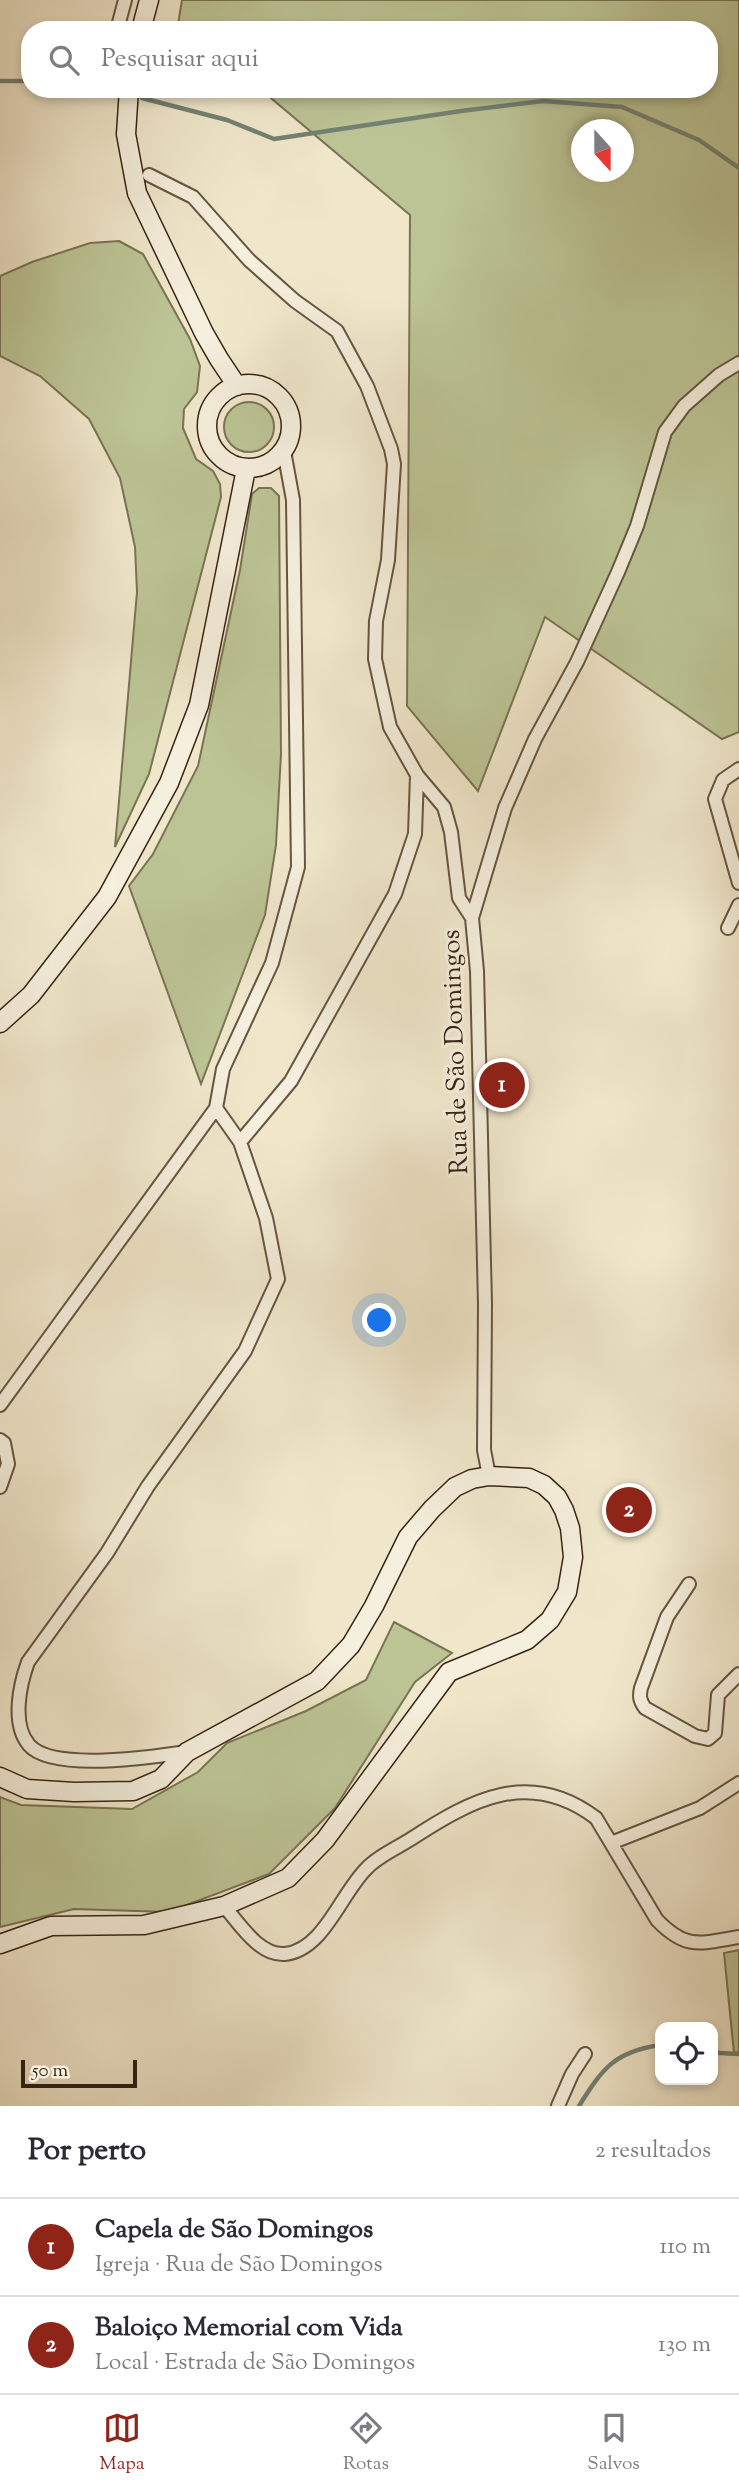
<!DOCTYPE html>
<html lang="pt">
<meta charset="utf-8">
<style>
:root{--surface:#fff;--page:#f7f7f7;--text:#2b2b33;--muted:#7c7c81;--line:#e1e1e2;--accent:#8f2418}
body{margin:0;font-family:"Sorts Mill Goudy",serif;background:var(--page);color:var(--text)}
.controls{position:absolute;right:21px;bottom:21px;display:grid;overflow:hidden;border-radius:14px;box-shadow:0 4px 10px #0003}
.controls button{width:63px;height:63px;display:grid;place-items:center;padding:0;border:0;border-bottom:2px solid var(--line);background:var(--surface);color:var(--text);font:35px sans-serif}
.compass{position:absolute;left:571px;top:119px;width:63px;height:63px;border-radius:50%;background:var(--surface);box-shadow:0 4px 10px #0003;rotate:159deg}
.scale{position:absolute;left:21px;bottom:18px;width:116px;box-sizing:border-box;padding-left:7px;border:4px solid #382414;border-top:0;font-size:19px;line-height:24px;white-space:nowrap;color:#382414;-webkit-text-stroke:5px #f5efdd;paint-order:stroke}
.you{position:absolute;left:380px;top:1321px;width:24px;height:24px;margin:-18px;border:5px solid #fff;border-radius:50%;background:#1a73e8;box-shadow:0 0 0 10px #1a73e833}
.badge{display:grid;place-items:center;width:46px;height:46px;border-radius:50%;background:var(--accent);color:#fff;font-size:23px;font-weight:700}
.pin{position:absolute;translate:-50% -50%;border:4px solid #fff;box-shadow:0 2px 7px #0006}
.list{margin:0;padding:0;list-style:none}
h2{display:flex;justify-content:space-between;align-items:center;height:91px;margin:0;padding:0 28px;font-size:30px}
h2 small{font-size:23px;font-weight:400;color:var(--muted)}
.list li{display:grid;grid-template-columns:46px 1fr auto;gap:21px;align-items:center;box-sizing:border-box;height:98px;padding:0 28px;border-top:2px solid var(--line)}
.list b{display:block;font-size:26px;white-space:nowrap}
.list p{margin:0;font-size:23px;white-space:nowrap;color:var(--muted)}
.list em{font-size:23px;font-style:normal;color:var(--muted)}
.icon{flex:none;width:38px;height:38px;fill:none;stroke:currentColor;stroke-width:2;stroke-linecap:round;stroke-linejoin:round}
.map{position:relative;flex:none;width:739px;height:2106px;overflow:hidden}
.search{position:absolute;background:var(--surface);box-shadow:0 4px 10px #0003;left:21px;right:21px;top:21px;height:77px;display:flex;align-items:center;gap:18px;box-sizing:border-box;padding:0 24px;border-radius:28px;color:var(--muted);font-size:26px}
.sheet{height:287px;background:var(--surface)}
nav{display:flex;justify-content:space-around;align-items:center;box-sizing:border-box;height:98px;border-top:2px solid var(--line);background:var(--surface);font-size:19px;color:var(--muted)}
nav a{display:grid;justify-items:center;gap:4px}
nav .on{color:var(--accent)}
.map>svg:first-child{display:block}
</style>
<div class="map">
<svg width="739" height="2106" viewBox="0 0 739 2106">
<rect width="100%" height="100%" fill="#f0e7cb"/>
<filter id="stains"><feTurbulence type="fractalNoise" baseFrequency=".00286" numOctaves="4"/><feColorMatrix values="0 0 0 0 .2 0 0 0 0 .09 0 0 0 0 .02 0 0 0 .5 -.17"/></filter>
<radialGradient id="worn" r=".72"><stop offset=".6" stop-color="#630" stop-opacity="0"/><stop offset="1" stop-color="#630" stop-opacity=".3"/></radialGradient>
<path fill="#bcc495" stroke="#7a7454" stroke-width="2" fill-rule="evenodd" d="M182 0H739V732L722 739 545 617 478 791 407 706 410 215 266 94 251 89H709V30H177ZM582 130H624V172H582Z
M119 241 143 254 190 339 200 366 197 392 184 409 183 428 196 459 213 471 220 484 221 497 149 774 115 847 137 592 135 547 120 478 89 419 40 376 0 356V276L32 262 90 243Z
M224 427a25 25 0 1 1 50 0a25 25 0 1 1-50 0Z
M259 488H271L279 496 281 754 276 845 265 915 201 1084 129 886 153 854 198 766 240 570 252 494Z
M394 1622 452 1653 415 1682 335 1808 269 1874 168 1912 74 1909 0 1927V1797L21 1805 132 1809 198 1772 227 1743 306 1711 366 1680Z
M739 1950V2052L734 2053 724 1953Z"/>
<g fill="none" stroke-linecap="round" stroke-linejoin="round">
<path stroke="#738273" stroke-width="4.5" d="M0 81H30
M108 89 115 91
M142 98 227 120 274 139 461 111 543 101 622 107 699 140 739 168
M713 2049 719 2053 739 2054
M579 2106C603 2068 614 2052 660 2045"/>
<g stroke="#665542" stroke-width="16">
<path id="street" d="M117 30 125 0
M149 175 193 197 249 260 295 301 337 331 367 386 391 449 394 464 388 560 376 621 375 659 390 727 417 775 444 807 451 832 459 898 472 918
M739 769 723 780 715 799 739 883
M728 928 739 905
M240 1142 291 1081 395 894 415 834 417 775
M0 1405 216 1108
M0 1440 4 1443 8 1464 0 1487
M489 1476 484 1450 485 1304 477 971 472 918 505 808 535 739 577 662 618 572 637 526 665 432 684 406 719 375 739 363
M689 1584 667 1617 641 1688C639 1697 640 1701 645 1708L695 1736 708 1739 715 1733 718 1695 739 1674
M186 1752C154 1757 52 1772 29 1745 11 1724 20 1684 28 1662L107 1553 148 1486 245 1351 278 1279 266 1218 240 1142 216 1108 223 1069 272 963 298 867 293 500 284 451
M611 1843 700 1808 739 1783
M224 1906C239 1923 259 1956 285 1954 324 1950 341 1893 367 1868 378 1856 397 1848 411 1839 472 1799 530 1768 596 1818L657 1920C687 1951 701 1943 739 1937
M558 2106 572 2074 585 2054"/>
</g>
<g stroke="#382414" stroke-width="21">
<path id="secondary" d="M141 30 149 0
M129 89 126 134 137 193 204 333 219 359 237 386
M207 426a42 42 0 1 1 84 0a42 42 0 1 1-84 0Z
M0 1023 31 995 107 897 169 783 199 705 246 469
M0 1777 27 1789 74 1792 133 1791 161 1779 187 1752 317 1681 351 1645 374 1606 408 1537 432 1509 455 1487 472 1479 489 1476 529 1478 544 1485 557 1497 564 1510 570 1528 573 1557 567 1592 550 1620 527 1640 449 1672 325 1840 288 1878 224 1906 144 1925 51 1926 0 1944"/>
</g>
<use href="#street" stroke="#f5efdd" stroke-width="12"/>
<use href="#secondary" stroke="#f5efdd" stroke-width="18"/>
</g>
<path fill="#bd967d" stroke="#382414" stroke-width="2" d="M512 1065V1092L492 1093V1066Z"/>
<path fill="#dcaf91" stroke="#382414" stroke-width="2" d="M512 1065V1080L492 1081V1066Z"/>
<g text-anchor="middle" stroke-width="6" stroke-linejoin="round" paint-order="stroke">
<g font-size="26" fill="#382414" stroke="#f5efdd">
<text transform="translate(454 1052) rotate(-92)" y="9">Rua de São Domingos</text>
</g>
</g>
<rect width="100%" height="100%" filter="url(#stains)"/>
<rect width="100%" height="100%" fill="url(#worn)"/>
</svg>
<div class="controls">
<button><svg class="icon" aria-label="locate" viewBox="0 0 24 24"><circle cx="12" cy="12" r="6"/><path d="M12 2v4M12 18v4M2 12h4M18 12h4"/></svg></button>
</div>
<svg class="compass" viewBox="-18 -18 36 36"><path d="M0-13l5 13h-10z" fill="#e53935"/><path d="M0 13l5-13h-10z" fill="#7c7c81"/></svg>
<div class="scale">50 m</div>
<div class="you"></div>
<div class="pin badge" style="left:502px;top:1085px">1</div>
<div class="pin badge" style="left:629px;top:1510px">2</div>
<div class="search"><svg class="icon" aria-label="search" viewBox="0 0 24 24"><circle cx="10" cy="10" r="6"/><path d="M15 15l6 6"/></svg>Pesquisar aqui</div>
</div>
<section class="sheet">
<h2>Por perto<small>2 resultados</small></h2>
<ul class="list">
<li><span class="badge">1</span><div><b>Capela de São Domingos</b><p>Igreja · Rua de São Domingos</p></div><em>110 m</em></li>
<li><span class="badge">2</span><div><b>Baloiço Memorial com Vida</b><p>Local · Estrada de São Domingos</p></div><em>130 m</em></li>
</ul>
</section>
<nav>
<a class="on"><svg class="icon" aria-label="map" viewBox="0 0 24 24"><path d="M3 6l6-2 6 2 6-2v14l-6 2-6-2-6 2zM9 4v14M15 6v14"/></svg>Mapa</a>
<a><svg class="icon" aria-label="directions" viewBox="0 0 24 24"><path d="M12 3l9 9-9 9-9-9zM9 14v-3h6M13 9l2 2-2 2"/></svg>Rotas</a>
<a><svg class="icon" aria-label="saved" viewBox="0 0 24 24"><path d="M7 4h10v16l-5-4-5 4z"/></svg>Salvos</a>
</nav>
